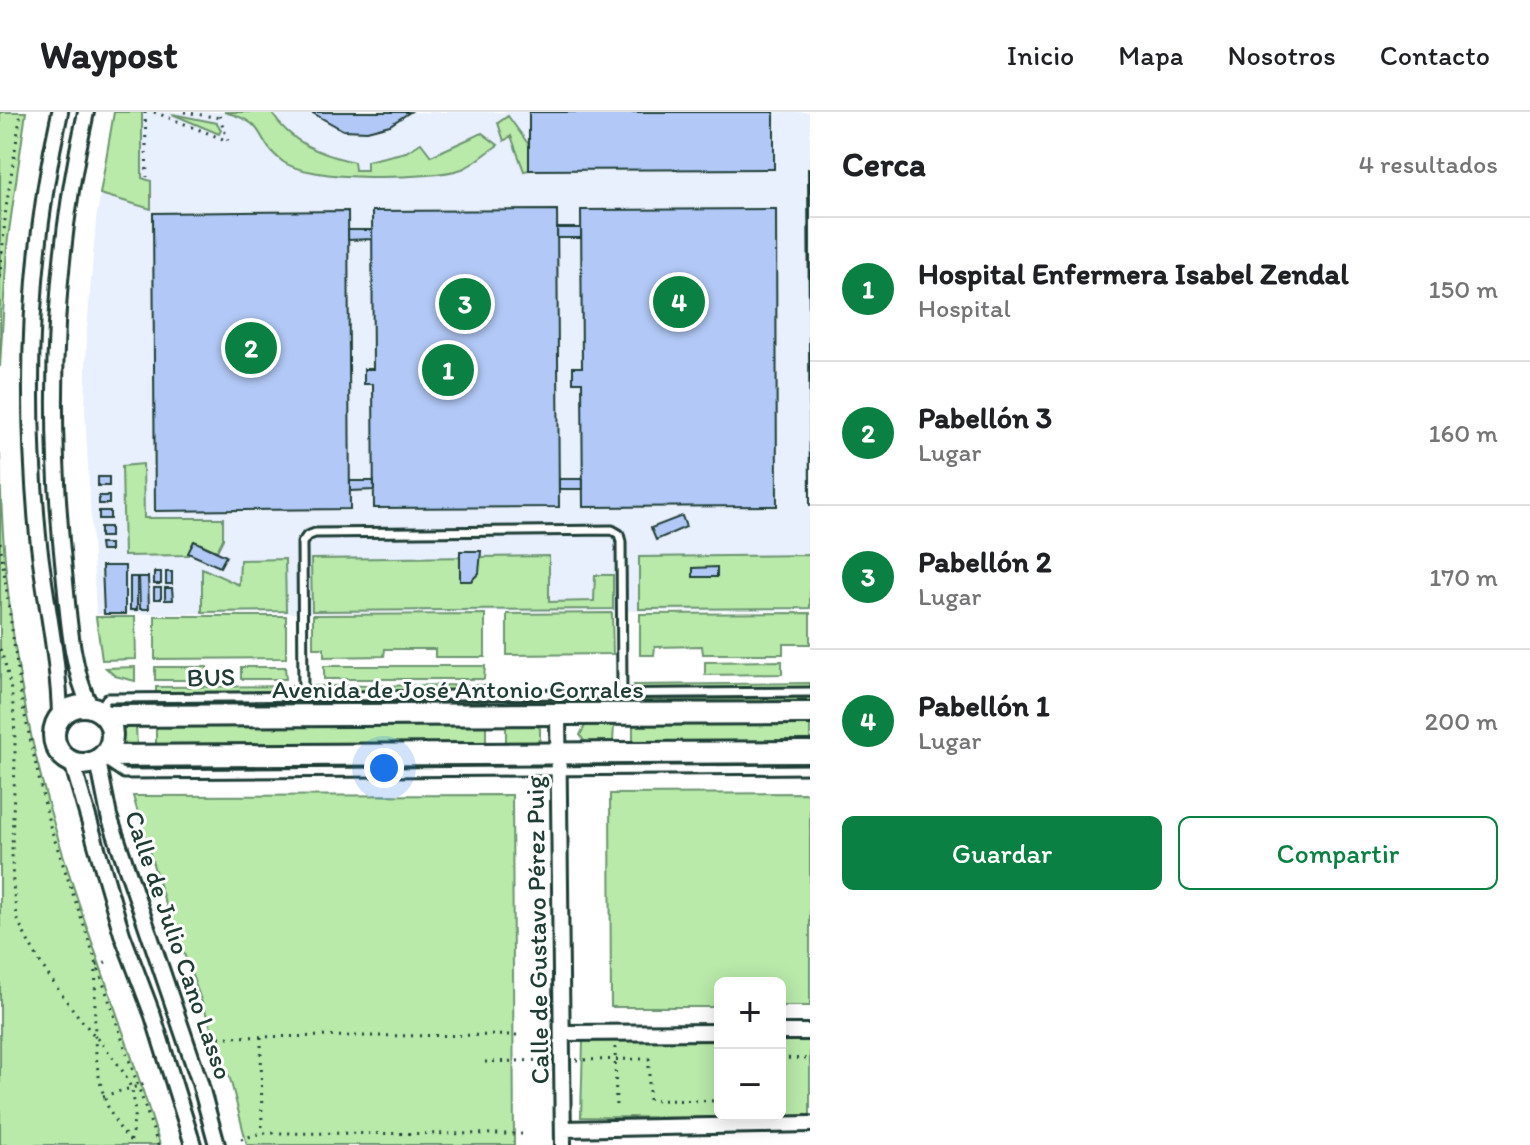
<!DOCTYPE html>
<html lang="es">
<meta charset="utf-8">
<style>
:root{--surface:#fff;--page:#f2f2f2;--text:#202124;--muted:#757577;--line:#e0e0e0;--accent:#0b8043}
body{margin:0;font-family:Itim,sans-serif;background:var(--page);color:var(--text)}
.controls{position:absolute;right:24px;bottom:24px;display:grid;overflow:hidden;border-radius:12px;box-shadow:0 4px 20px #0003}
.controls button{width:72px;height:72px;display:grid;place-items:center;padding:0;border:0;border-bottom:2px solid var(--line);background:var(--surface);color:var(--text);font:40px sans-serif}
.you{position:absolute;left:384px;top:656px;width:28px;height:28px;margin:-20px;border:6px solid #fff;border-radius:50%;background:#1a73e8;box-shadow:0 0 0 12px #1a73e833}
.badge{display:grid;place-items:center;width:52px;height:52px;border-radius:50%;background:var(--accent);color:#fff;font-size:26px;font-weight:700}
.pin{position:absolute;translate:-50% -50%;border:4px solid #fff;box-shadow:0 2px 8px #0006}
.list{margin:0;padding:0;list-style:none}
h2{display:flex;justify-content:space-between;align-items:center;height:104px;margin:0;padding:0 32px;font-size:34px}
h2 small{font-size:26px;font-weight:400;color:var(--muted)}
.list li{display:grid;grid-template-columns:52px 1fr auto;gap:24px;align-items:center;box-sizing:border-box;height:144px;padding:0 32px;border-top:2px solid var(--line)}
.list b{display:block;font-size:30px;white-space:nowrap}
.list p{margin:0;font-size:26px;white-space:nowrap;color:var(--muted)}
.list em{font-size:26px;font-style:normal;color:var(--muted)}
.actions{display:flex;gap:16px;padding:24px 32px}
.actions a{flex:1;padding:18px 0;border:2px solid var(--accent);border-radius:12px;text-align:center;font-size:28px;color:var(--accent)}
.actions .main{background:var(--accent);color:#fff}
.map{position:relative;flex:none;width:810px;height:1033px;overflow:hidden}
header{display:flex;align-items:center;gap:48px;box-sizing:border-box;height:112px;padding:0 40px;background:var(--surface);border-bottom:2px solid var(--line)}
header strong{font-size:38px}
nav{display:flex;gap:44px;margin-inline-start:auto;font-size:28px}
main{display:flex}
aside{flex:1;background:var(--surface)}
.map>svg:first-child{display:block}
</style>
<header>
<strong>Waypost</strong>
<nav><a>Inicio</a><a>Mapa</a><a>Nosotros</a><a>Contacto</a></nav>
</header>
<main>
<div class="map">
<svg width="810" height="1033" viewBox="0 0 810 1033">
<rect width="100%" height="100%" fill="#fff"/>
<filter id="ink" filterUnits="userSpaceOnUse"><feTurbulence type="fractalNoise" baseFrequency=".0125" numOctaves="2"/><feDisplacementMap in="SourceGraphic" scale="16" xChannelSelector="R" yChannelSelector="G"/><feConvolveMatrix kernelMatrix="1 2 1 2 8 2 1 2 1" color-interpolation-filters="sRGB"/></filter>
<g filter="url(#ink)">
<path fill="#e8effd" d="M114 0H810V498L96 502 85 299 87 217 96 108Z"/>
<path fill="#b9eaaa" stroke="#6c946f" stroke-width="2" d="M0 0H26L7 133 0 255Z
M114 0H142V66L151 69V97L100 82Z
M224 0H271C291 31 319 42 354 50L355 58H367V49L406 40 421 31 431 44 482 21 498 33C487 40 475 52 462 57 430 68 308 70 282 49 252 26 271 12 224 0Z
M172 2 217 11 221 18 219 22Z
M508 4 529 33V58L524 59 511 24 504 29 498 11Z
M0 342C1 438 12 538 33 632 64 769 120 899 160 1033H0Z
M143 352 144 406H223V427L217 439 194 429 188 443 124 444 122 354Z
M810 443V496L639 497V445Z
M549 444V490L594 489 595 463H613V497L312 499 311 447Z
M285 447 286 499 202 500V456L239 473 240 448Z
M612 501 613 542 507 543V502Z
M810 501V532H783V542H703L702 534 655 535 654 543H640V502Z
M485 502V545H435V537H385L384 544 324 545V536H313V503Z
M155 504H286V546L155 547Z
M96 505H135L136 547 102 548Z
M782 549V562L705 563V550Z
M324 554H485L484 567H324Z
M135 555V569L115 564 106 556Z
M155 555H207V568H155Z
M241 555H285L286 567H241Z
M810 571V576L635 578 634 573Z
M485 573V579L156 582V575Z
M810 586V590L632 592V589Z
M487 589V593L157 595 156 591Z
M506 589H613V592L506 593Z
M810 611V630L633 632V612Z
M533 612 540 616V627L534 631H506V613Z
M586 612H614L613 631 586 632 580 623Z
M486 613V633L156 635V615Z
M136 614 137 635 117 636V615Z
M810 650V653L633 654V651Z
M485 651V655L156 657V653Z
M810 681V894H780V871H720V895H611L610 682Z
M512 683 514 1033H247L231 970 160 776 133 684Z
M720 928V1003H780V928H810V1006L581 1005 583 929Z"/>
<path fill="#b2c9f7" stroke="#1f3d34" stroke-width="2" d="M311 0H410L390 13 367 19 343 18Z
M529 0H774V57L529 58Z
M808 57H810V394Z
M776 97 777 394 583 395 582 270H573V255H582L581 98Z
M557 98 559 395 374 396 373 272H364V257H373L372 99Z
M348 99 350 397 155 399 153 101Z
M557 116H581V126H557Z
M348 118H372V127L348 128Z
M98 365H109V374H98Z
M559 367H583V377H559Z
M350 369H374V378L350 379Z
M99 384H109V392H99Z
M99 399H110V407H99Z
M682 404 686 415 656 428 651 416Z
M100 415H110V425H100Z
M194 429 226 444 220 455 188 441Z
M100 432H110V439H101Z
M460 439H481L479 461 471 469H460Z
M102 454H125V502H104Z
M717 455V465H693V456Z
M154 460H161V472H154Z
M166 460H172V472H166Z
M130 465H137V498H130Z
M139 465H148L149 497H140Z
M154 476H161V487H154Z
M165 476H172L173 488H165Z"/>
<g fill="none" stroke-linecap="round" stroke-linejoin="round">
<g stroke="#1f3d34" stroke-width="13">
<path id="lane" d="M303 583 302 431 307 424 315 421 612 418 619 422 621 430 622 581
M99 598 107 586 810 580
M106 650 124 662 810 657"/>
</g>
<g stroke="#1f3d34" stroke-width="20">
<path id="street" d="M86 0C51 154 48 314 65 470 69 511 72 557 90 594
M558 602 563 1033
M60 605C59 545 44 484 38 424 25 284 29 138 60 0
M98 649 109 704 200 971 217 1033
M72 650 122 822 153 904 193 1033
M780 920H810
M563 921 720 920
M563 1017 810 1012"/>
</g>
<g stroke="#1f3d34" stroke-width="26">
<path id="secondary" d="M54 623a29 29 0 1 1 58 0a29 29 0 1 1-58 0Z
M106 604 810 601
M104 644 810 640"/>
</g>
<path stroke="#1f3d34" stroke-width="3" stroke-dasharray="2 6" stroke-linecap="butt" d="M145 0 147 65
M154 0 228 29 218 0
M184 0 220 6
M0 165 6 96 21 0
M0 430 22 591 49 711 158 1033
M0 537C32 620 0 724 18 808 35 848 66 891 95 924 109 940 125 958 132 979 137 998 133 1015 130 1033
M106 850 96 854C95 912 86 990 135 1033
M211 925 522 923
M261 925 262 1021
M615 935 616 999
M780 946 810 947
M576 948 649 947V988L720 989
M485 950 545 948
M103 984 149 971
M241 1027 262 1021 522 1022"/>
<use href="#lane" stroke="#fff" stroke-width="7"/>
<use href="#street" stroke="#fff" stroke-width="14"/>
<use href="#secondary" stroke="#fff" stroke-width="20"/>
</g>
</g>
<g text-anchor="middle" stroke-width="6" stroke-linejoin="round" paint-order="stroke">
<g font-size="26" fill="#1f3d34" stroke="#fff">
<text transform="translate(211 565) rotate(-1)" y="9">BUS</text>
<text x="458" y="586">Avenida de José Antonio Corrales</text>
<text transform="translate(537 818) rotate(-91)" y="9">Calle de Gustavo Pérez Puig</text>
<text transform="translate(179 833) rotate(71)" y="9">Calle de Julio Cano Lasso</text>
</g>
</g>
</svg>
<div class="controls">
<button>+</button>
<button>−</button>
</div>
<div class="you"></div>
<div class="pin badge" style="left:448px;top:258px">1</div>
<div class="pin badge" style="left:251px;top:236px">2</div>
<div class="pin badge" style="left:465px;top:192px">3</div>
<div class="pin badge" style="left:679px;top:190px">4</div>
</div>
<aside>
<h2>Cerca<small>4 resultados</small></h2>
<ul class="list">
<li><span class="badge">1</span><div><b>Hospital Enfermera Isabel Zendal</b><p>Hospital</p></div><em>150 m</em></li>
<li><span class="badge">2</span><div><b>Pabellón 3</b><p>Lugar</p></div><em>160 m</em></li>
<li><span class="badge">3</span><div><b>Pabellón 2</b><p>Lugar</p></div><em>170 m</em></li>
<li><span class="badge">4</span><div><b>Pabellón 1</b><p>Lugar</p></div><em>200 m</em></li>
</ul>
<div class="actions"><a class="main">Guardar</a><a>Compartir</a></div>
</aside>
</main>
